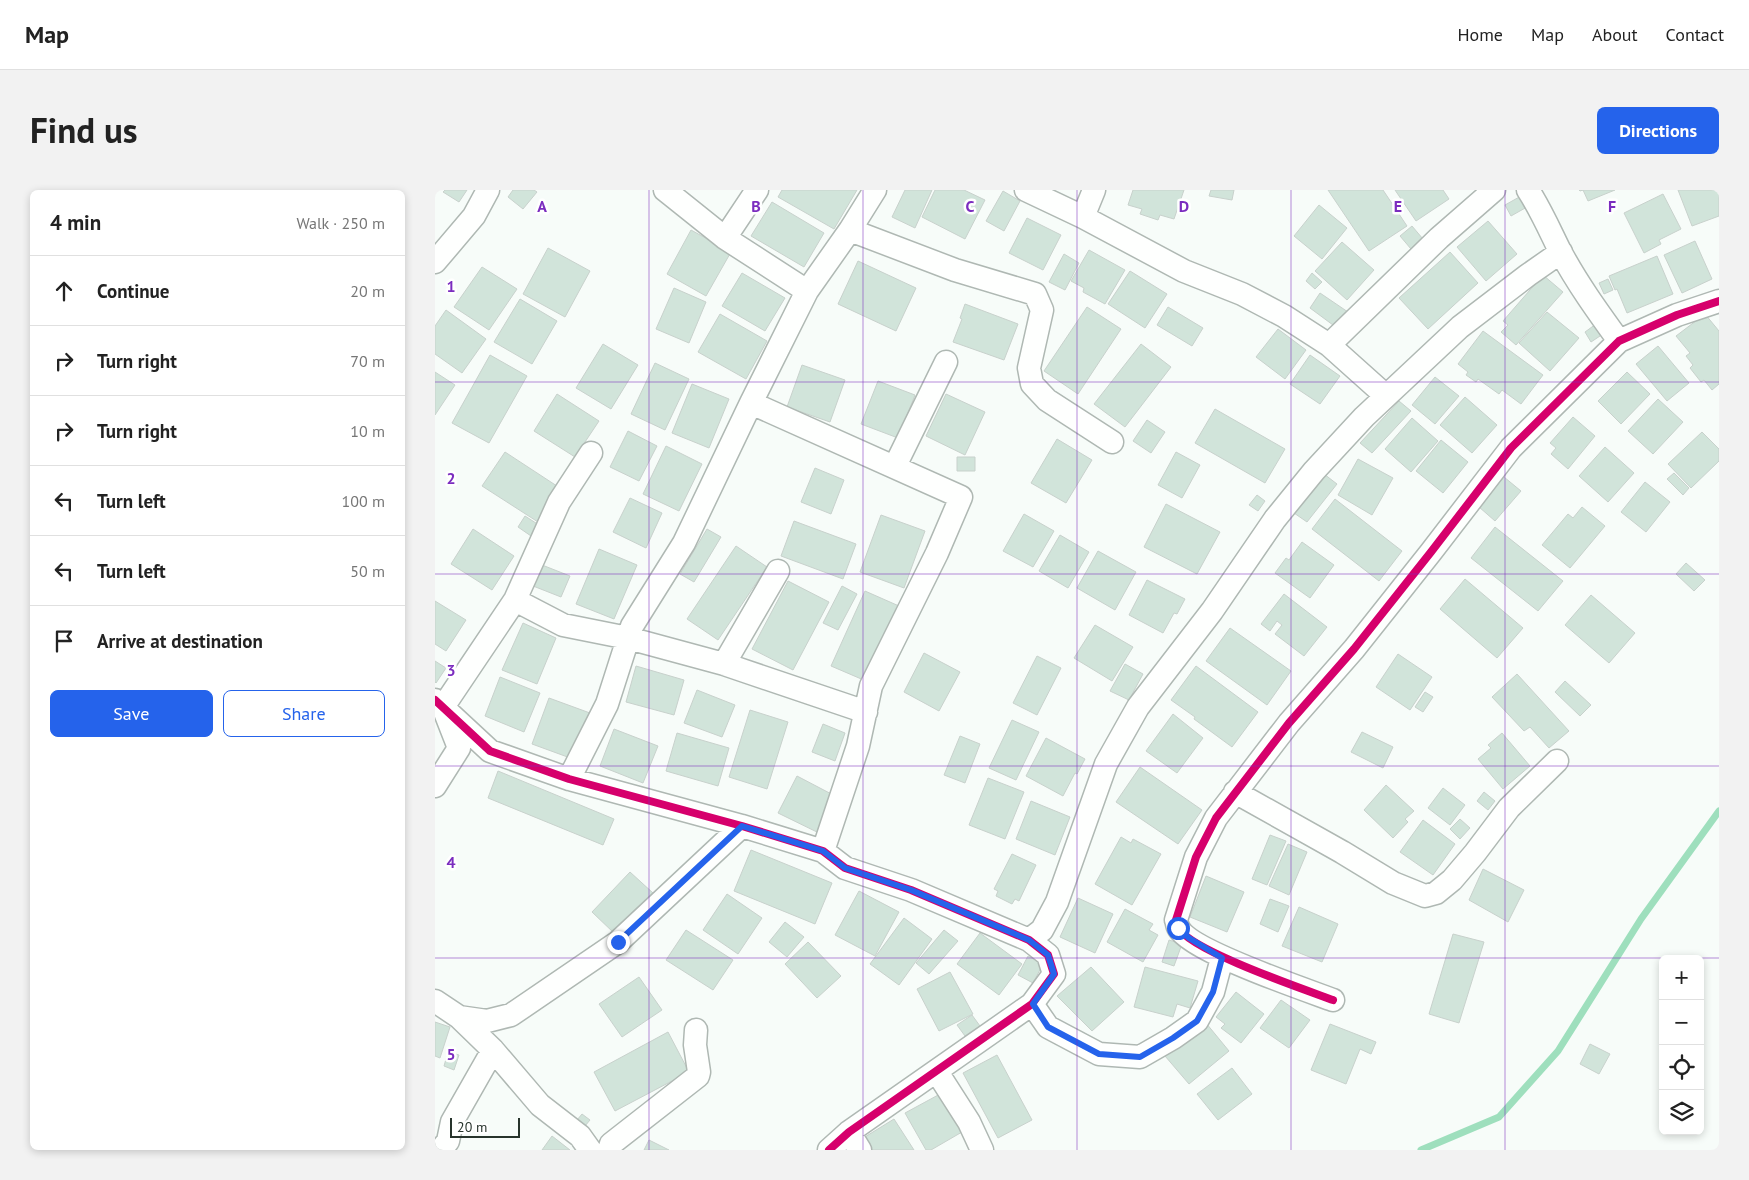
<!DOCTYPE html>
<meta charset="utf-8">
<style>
:root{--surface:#fff;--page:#f2f2f2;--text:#222;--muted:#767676;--line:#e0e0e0;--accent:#2563eb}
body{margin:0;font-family:"PT Sans",sans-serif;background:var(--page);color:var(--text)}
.controls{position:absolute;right:15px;bottom:15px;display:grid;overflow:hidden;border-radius:8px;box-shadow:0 2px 8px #0003}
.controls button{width:45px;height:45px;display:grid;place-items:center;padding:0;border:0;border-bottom:1px solid var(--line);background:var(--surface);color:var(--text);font:25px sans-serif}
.scale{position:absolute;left:15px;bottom:12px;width:70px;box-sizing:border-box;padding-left:5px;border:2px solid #27342c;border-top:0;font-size:14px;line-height:18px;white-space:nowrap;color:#27342c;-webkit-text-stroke:4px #fff;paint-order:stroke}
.stop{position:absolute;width:15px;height:15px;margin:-11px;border:4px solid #2563eb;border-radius:50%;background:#fff}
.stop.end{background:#2563eb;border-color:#fff;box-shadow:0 1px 5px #0008}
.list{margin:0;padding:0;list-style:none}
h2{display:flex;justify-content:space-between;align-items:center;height:65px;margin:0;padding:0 20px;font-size:21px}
h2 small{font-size:16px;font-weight:400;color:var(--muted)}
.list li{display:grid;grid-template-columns:32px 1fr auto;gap:15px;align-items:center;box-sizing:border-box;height:70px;padding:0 20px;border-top:1px solid var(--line)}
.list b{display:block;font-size:19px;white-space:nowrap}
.list em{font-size:16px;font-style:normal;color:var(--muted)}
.actions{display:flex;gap:10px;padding:15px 20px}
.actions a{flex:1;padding:11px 0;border:1px solid var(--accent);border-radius:8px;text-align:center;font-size:18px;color:var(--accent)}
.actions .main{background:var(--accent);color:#fff}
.icon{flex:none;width:28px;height:28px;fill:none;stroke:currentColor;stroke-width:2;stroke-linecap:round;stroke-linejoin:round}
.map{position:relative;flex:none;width:1284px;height:960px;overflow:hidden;border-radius:8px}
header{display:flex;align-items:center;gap:30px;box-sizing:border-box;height:70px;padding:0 25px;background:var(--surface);border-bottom:1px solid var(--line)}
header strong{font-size:24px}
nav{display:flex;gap:28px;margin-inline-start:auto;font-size:18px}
.intro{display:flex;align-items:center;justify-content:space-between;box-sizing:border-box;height:120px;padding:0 30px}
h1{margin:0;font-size:35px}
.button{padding:12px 22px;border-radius:8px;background:var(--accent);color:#fff;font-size:18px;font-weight:700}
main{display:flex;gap:30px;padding:0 30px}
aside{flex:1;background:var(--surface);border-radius:8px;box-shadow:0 2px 8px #0003}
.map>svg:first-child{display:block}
</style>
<header>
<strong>Map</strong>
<nav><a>Home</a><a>Map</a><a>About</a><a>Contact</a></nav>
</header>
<div class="intro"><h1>Find us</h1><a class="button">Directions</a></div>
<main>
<aside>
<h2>4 min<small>Walk · 250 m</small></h2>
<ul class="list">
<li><svg class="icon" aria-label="ahead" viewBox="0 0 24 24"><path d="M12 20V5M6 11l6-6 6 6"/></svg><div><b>Continue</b></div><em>20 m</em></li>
<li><svg class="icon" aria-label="right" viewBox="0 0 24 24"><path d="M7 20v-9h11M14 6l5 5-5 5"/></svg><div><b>Turn right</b></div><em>70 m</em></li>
<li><svg class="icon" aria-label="right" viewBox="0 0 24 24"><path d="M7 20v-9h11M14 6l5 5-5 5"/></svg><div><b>Turn right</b></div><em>10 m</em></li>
<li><svg class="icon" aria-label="left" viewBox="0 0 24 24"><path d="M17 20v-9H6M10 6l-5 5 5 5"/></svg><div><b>Turn left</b></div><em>100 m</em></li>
<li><svg class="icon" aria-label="left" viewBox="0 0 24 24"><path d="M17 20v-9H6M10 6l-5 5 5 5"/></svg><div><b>Turn left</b></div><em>50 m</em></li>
<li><svg class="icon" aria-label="arrive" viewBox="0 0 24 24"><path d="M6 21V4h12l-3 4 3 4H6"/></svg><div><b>Arrive at destination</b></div></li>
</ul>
<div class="actions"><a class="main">Save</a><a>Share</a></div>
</aside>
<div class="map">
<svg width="1284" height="960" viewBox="0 0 1284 960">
<rect width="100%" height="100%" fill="#f7fcf9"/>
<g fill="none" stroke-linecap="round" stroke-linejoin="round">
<path stroke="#9edfbd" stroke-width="7" d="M986 960 1064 927 1123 861 1206 729 1284 621"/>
</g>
<path fill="#d1e4da" stroke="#c8d1cc" d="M10 0H32L24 12 8 2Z
M78 0H99L102 2 88 19 73 7Z
M347 0H422L399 39 343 7Z
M470 0H497L480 38 457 27Z
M500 0H529L550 10 530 49 487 27Z
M698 0H749L739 29 725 25 723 30 705 24 707 19 693 15Z
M776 0H799L797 10 774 6Z
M893 0H948L972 36 934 61Z
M960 0H1008L1014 9 981 31Z
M1144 0H1180L1153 11 1148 0 1145 1Z
M1243 0H1284V26L1257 36Z
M568 1 585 11 569 41 551 31Z
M1228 4 1246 39 1224 50 1226 54 1209 63 1189 23Z
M1086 6 1092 17 1076 26 1070 15Z
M337 12 389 43 369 77 316 46Z
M884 15 912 38 887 69 859 46Z
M592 28 626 45 608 80 574 63Z
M1053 31 1082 64 1051 91 1022 57Z
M977 36 988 49 976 59 965 46Z
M256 40 296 62 271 106 232 84Z
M1260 51 1277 89 1247 103 1229 65Z
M907 52 939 80 912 110 880 81Z
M113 58 155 81 130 127 88 104Z
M654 60 690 80 670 114 648 102 649 98 636 91Z
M1015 62 1043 93 993 139 964 108Z
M629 64 644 73 630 100 614 92Z
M1222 66 1238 104 1192 123 1182 99 1180 100 1174 86Z
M423 71 481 98 461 141 403 114Z
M47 77 82 99 54 140 19 117Z
M695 81 732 104 710 138 673 114Z
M307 83 350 108 330 141 287 116Z
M877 83 887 92 880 99 871 91Z
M1108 85 1128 102 1081 155 1066 142 1073 135 1068 131Z
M1173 89 1178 100 1169 104 1164 93Z
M239 98 271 112 254 153 221 139Z
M885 103 913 122 902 138 875 118Z
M85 109 122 131 97 174 59 152Z
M530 114 583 134 569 170 518 152 527 129 525 128Z
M652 117 686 139 643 204 609 181Z
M733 117 768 138 757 156 722 135Z
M11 120 51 149 27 183 0 164V136Z
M1112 122 1144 148 1115 181 1084 153Z
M285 124 332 151 311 189 263 162Z
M1270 124 1284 141V194L1277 200 1269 190 1266 192 1255 178 1258 175 1251 166 1255 163 1241 146Z
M1161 134 1168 144 1156 152 1150 142Z
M843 139 871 160 850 189 821 167Z
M1048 141 1108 185 1086 214 1067 200 1064 204 1043 189 1041 192 1031 185 1033 182 1023 174Z
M168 154 203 175 176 219 141 198Z
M706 154 736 177 690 237 659 214Z
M1223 156 1254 193 1232 211 1201 174Z
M55 165 92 186 54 253 17 233Z
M875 165 905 186 885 214 855 194Z
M220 173 254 189 230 240 196 224Z
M367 175 410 190 395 232 352 217Z
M0 182 20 195 0 225Z
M1192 182 1215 204 1186 234 1163 211Z
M1000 187 1024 206 1000 234 977 215Z
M443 191 480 205 463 248 426 234Z
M257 194 294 209 274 258 237 243Z
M122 204 164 231 140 267 99 241Z
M511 204 550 222 530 265 491 246Z
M1030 207 1062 235 1037 263 1005 235Z
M1223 209 1248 232 1218 264 1193 241Z
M964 211 976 221 937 263 925 253Z
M780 219 850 259 830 293 760 253Z
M1138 227 1160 246 1133 279 1116 264 1121 258 1115 253Z
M977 228 1003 251 976 282 950 259Z
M712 230 730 242 716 263 698 251Z
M193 241 222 256 204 291 175 277Z
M1267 242 1284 259V271L1256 298 1233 274Z
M622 249 657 270 631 313 596 293Z
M1006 250 1033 272 1008 303 981 281Z
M231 256 267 274 244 321 208 304Z
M1170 257 1199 283 1173 312 1144 286Z
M70 262 125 298 103 332 47 296Z
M741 262 765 275 747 308 723 295Z
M522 267H540V281H522Z
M923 269 958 288 937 325 903 305Z
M380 278 409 290 396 324 366 312Z
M1239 283 1254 298 1248 305 1232 289Z
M889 284 902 294 872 332 859 323Z
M1069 287 1086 301 1060 331 1044 317Z
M1210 292 1235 312 1211 342 1186 322Z
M822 305 830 311 823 321 814 315Z
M195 308 227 323 211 358 178 342Z
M900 309 967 361 944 391 877 339Z
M731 314 785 342 762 384 709 357Z
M1147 317 1170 336 1135 378 1107 355 1133 324 1138 328Z
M589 324 619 341 598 377 568 361Z
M446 325 490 341 469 398 425 382Z
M90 326 104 335 96 346 83 337Z
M359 331 421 354 408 389 346 366Z
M1060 337 1128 391 1103 421 1036 368Z
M38 339 79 366 57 400 16 374Z
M272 339 286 347 259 392 245 384Z
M625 345 654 362 633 398 604 381Z
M867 352 899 375 875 408 840 383 851 368 854 370Z
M301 356 332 377 283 450 252 429Z
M164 359 202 375 179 429 141 414Z
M663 361 701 382 680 420 642 398Z
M102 373 135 386 126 407 93 394Z
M1251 373 1270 390 1259 401 1241 384Z
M1030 389 1088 438 1062 468 1005 419Z
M712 390 750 409 742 424 739 423 728 443 694 425Z
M353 391 394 412 358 480 317 459Z
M407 396 422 404 403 440 388 433Z
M430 401 464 416 431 491 396 476Z
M849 404 892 437 869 466 840 444 847 435 842 431 835 441 826 434Z
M1156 405 1200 443 1174 473 1130 435Z
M0 411 31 430 11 461 0 454Z
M88 433 121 448 102 494 67 480Z
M660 435 698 457 677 491 639 468Z
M795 438 856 481 832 515 771 471Z
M489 463 525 482 504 521 469 502Z
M963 464 997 487 975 520 941 497Z
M602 466 626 478 602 525 578 513Z
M0 471 11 478 1 493 0 492Z
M690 474 708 484 694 510 675 501Z
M201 476 249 490 239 525 191 512Z
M761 476 823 522 797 557 759 529 760 527 736 510Z
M1082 484 1134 541 1114 558 1095 537 1089 541 1057 507Z
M65 487 105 503 89 542 50 526Z
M1130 491 1156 515 1145 526 1120 502Z
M262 500 300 515 287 547 249 533Z
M990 502 998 507 988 522 980 517Z
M114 508 155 523 138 569 97 554Z
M315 520 353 532 332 599 294 587Z
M738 524 768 548 742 583 711 561Z
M577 530 604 542 581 590 554 578Z
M388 534 410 543 400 571 377 562Z
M179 539 223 556 208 593 165 576Z
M927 542 958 557 948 578 916 562Z
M242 543 294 558 283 596 231 581Z
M1067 543 1095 576 1068 599 1043 569 1056 558 1053 555Z
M525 546 545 554 530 593 509 585Z
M611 548 650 569 642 584 640 583 628 606 591 586Z
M705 577 767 620 743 654 681 612Z
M63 581 179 629 168 655 53 608Z
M362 586 404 608 386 644 343 623Z
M553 588 589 602 570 649 534 635Z
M951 595 979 621 970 629 973 632 958 648 929 620Z
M1008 598 1030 615 1015 635 993 618Z
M1049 602 1060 611 1053 620 1042 611Z
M596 611 635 627 620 665 581 649Z
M1025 629 1035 638 1025 649 1015 639Z
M988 630 1020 654 998 685 965 662Z
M835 645 851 651 832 695 817 689Z
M686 647 696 653 698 649 726 664 697 715 660 694Z
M853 654 872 662 854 705 834 696Z
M316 660 397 693 380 734 299 701Z
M577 664 601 675 584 711 580 709 577 714 561 706 563 701 559 699Z
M1048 679 1089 700 1073 732 1034 710Z
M195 682 218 703 180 744 157 722Z
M771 686 809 702 792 742 755 727Z
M424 701 464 722 440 766 400 745Z
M292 704 327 728 303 764 268 740Z
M643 708 678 724 660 763 625 747Z
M835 709 854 716 843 742 825 734Z
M864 717 903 734 887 772 847 756Z
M690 719 718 734 714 740 723 745 708 772 672 752Z
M469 728 497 749 464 795 435 774Z
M350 732 369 747 352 767 334 752Z
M251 740 298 770 278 800 231 770Z
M509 740 523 751 494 784 481 773Z
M545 743 587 774 564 805 522 774Z
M1018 744 1049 752 1024 833 994 824Z
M734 750 747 754 739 776 727 772Z
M373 752 406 786 382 808 350 774Z
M593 766 608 774 598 793 583 785Z
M656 777 689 812 657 841 622 806Z
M710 777 763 791 755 818 742 814 738 827 699 817Z
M515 782 538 824 504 841 482 799Z
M204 787 227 820 187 847 164 814Z
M801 802 829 824 806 853 786 838 790 834 781 827Z
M846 810 875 830 854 858 825 838Z
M537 825 545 836 530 846 522 835Z
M0 832 15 837 5 868 0 866Z
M771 833 794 861 754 894 730 866Z
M895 834 941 852 936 864 925 859 911 894 876 880Z
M233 842 254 882 180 921 159 882Z
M1155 854 1175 864 1164 884 1145 874Z
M13 862 24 865 19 880 9 876Z
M562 865 597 930 563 948 528 883Z
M797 878 817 904 783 930 762 904Z
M505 904 527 942 496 960H491L470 923Z
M147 924 155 930 150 936 142 930Z
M459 929 479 960H431L425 950Z
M117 946 135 960H107Z
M214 950 234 960H209Z"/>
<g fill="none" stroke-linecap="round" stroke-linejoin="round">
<g stroke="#afb8b3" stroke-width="25">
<path id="minor" d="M230 0 290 48 372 101
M591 0 648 27 749 81 807 104 849 126 894 155 951 206
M1093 0C1106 20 1115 41 1125 61 1142 93 1163 122 1184 151
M648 27 659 0
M415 40 520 80 600 104 607 120 594 178 597 194 612 210 677 252
M290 48 322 0
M0 72 39 26 53 0
M894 155 1004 48 1059 0
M316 213 526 307 502 363 436 496 423 556 388 661
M460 276 511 172
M80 410 128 435 193 448 289 474 431 522
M289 474 343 381
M0 510 55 561 134 589 307 636 388 661 410 678 476 700 594 750 613 765 619 784 597 814 414 942 394 960
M134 589 172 514 197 436 249 353 316 213 372 101 415 40 440 0
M0 596 24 558 8 517 80 410 124 312 156 263
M800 602 907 662 958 693 990 706 1001 703 1017 690 1040 663 1074 618 1122 571
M594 750 607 740 622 712 671 574 703 517 777 421 840 329 879 281 929 227 1025 137 1093 85 1126 62
M898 810C871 800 753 760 743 737 742 735 742 732 741 730L761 667 781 628 854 533 919 459 996 362 1076 258 1184 151 1242 125 1284 111
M0 811 24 827 58 860 105 915 145 946 155 960
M597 814 613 837 664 864 705 867 738 848 762 831 778 802 787 768
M24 827 52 831 76 825 183 752 307 636
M502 882 534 932 547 960
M414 942 425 960
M6 960 13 951 17 932 58 860
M174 960 176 954 263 886 264 882 260 855 261 840"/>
</g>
<use href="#minor" stroke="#fefffe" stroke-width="22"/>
<g stroke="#fff" stroke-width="11">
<path id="cycleway" d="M0 510 55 561 134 589 307 636 388 661 410 678 476 700 594 750 613 765 619 784 597 814 414 942 394 960
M898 810C871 800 753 760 743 737 742 735 742 732 741 730L761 667 781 628 854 533 919 459 996 362 1076 258 1184 151 1242 125 1284 111"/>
</g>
<use href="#cycleway" stroke="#d6006c" stroke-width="8"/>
</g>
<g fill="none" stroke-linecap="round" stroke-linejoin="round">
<path stroke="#2563eb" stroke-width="6" d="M183 752 307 636 388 661 410 678 476 700 594 750 613 765 619 784 598 814 613 837 664 864 705 867 738 848 762 831 778 802 787 768 754 748 743 738"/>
</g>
<path fill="none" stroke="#7b2cbf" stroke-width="1" stroke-opacity="0.55" d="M214 0V960M428 0V960M642 0V960M856 0V960M1070 0V960M0 192H1284M0 384H1284M0 576H1284M0 768H1284"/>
<g font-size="16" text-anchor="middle" font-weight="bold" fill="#7b2cbf" stroke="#fff" stroke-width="5" stroke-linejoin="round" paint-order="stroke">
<text x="107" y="22">A</text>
<text x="321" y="22">B</text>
<text x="535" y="22">C</text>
<text x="749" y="22">D</text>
<text x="963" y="22">E</text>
<text x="1177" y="22">F</text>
<text x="16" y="102">1</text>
<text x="16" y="294">2</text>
<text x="16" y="486">3</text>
<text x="16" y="678">4</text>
<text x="16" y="870">5</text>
</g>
</svg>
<div class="controls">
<button>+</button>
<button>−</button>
<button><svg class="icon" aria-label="locate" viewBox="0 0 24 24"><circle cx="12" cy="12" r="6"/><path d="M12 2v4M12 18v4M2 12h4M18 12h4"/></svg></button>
<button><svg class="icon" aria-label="layers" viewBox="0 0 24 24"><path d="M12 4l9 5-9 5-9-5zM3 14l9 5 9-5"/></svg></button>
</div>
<div class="scale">20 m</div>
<div class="stop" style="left:743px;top:738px"></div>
<div class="stop end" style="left:183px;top:752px"></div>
</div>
</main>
